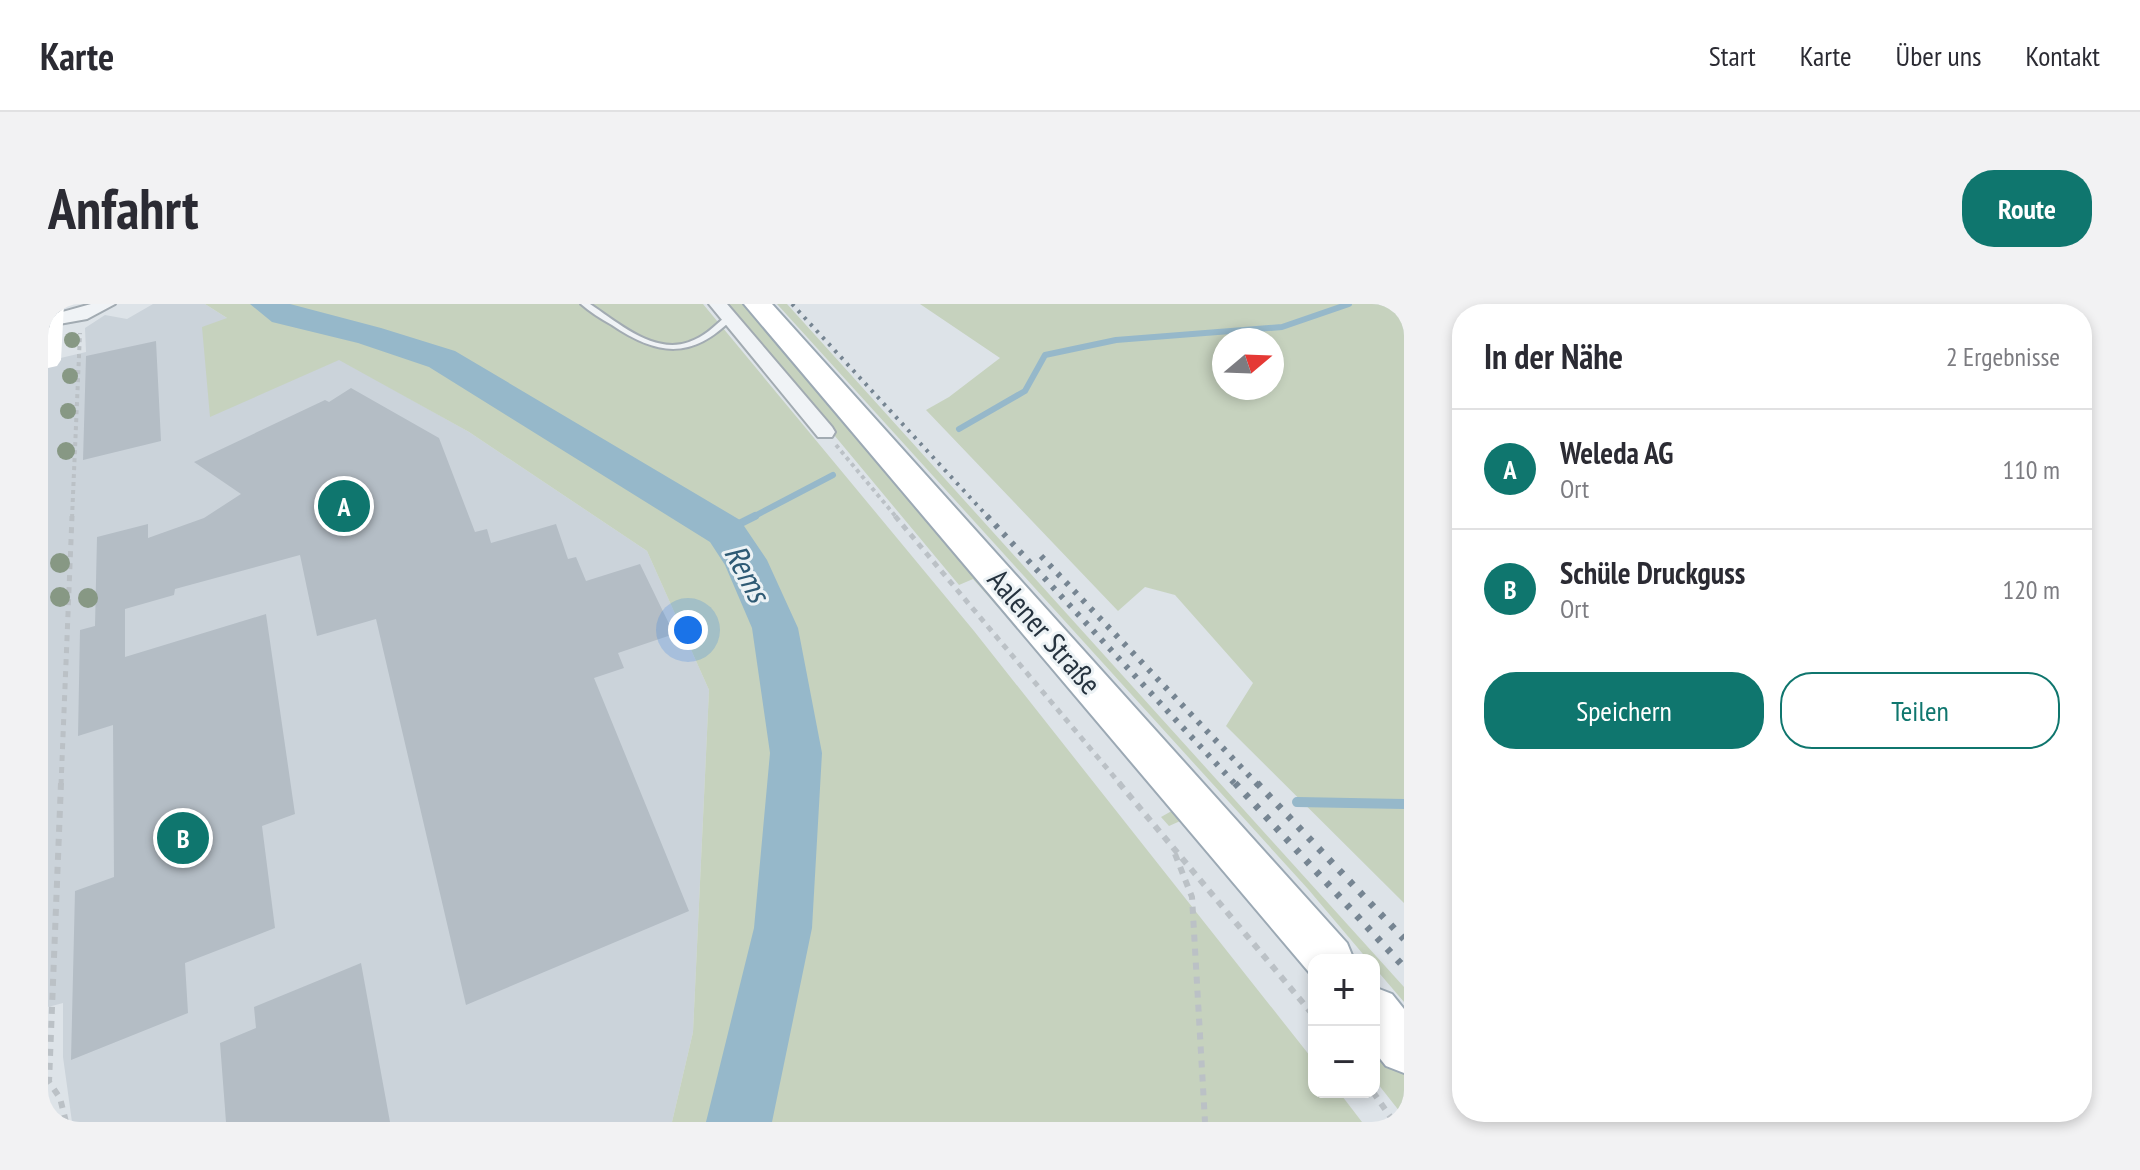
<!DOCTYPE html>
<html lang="de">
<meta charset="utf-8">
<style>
:root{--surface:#fff;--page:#f2f2f3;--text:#2b2b33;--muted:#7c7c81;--line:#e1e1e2;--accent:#0f766e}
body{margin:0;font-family:"PT Sans Narrow",sans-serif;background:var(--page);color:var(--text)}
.controls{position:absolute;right:24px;bottom:24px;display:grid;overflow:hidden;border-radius:16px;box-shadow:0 4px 12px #0003}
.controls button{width:72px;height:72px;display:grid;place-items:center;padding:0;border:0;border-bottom:2px solid var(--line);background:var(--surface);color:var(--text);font:40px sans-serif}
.compass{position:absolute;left:1164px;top:24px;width:72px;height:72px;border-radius:50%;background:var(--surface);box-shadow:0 4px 12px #0003;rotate:71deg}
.you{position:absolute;left:640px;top:326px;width:28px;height:28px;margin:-20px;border:6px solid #fff;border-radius:50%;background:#1a73e8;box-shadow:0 0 0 12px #1a73e833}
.badge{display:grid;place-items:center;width:52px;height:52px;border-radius:50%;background:var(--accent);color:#fff;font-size:26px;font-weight:700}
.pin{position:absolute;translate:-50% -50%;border:4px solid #fff;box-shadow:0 2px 8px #0006}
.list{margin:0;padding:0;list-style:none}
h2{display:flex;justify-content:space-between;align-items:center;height:104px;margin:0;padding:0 32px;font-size:34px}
h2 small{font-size:26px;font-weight:400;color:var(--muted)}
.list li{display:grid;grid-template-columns:52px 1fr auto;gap:24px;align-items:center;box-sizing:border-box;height:120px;padding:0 32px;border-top:2px solid var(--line)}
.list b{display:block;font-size:30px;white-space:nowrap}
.list p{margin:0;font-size:26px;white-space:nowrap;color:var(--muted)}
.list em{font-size:26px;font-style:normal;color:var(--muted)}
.actions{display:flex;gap:16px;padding:24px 32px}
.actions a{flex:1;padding:18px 0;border:2px solid var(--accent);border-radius:32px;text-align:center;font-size:28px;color:var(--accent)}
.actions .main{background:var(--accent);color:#fff}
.map{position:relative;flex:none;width:1356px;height:818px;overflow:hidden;border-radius:32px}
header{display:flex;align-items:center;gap:48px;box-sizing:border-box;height:112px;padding:0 40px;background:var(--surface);border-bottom:2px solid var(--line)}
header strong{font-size:38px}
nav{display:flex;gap:44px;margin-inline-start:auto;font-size:28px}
.intro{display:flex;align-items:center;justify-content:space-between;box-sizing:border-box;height:192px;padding:0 48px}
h1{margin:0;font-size:56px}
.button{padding:20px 36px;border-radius:32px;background:var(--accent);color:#fff;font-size:28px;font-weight:700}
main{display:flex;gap:48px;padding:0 48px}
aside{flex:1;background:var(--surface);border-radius:32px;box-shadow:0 4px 12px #0003}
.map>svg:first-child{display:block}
</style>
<header>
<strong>Karte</strong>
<nav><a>Start</a><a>Karte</a><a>Über uns</a><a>Kontakt</a></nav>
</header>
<div class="intro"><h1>Anfahrt</h1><a class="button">Route</a></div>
<main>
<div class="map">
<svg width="1356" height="818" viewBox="0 0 1356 818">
<rect width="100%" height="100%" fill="#dde3e8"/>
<path fill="#cbd3da" d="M105 0H157L179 14 162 112 291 55 421 128 599 247 661 386 645 728 624 818H24L15 753V699L0 703V57L38 48 37 24 57 11 79 15Z"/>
<path fill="#c6d2be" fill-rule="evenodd" d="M157 0H655L926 327 1266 757V788H1291L1314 818H624L645 728 661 386 599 247 421 128 291 56 162 113 154 23 179 14Z
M677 0H699L1266 656V667L1139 514 1121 522 1113 513 1129 504 925 275 911 281Z
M729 0H739L1356 683V698L1326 663V656H1320L1260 585Z
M872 0H1356V599L1178 422 1205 379 1127 291 1097 283 1070 307 878 106 901 93 952 54ZM1176 36H1224V84H1176Z
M1326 727 1356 764V813L1326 775Z"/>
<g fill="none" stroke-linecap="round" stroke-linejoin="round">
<path stroke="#96b8ca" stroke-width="6" d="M911 125 977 87 997 51 1068 36 1234 23 1301 0
M703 214 785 171"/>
<path stroke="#96b8ca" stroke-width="8" d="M677 227 707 212"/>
<path stroke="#96b8ca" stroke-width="10" d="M1249 498 1356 500"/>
<path fill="#96b8ca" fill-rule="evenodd" d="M202 0H242L333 24 407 47 692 216 719 256 750 324 774 449 764 624 724 818H658L706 624 722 449 704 324 677 261 662 238 381 63 310 39 224 18Z"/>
</g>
<path fill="#b4bdc5" d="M108 37 113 137 35 156 38 52Z
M303 84 391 134 427 228 439 225 443 239 508 220 520 255 528 253 538 277 592 260 626 330 570 349 576 364 546 374 641 607 418 701 328 315 269 332 252 251 127 285 126 291 77 305V353L218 310 247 510 214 522 227 624 137 659 140 709 23 756 27 587 66 573 65 421 30 432 32 326 47 322 49 233 100 220V234L156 214 193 190 146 158 277 96 281 98Z
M313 659 342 818H178L172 739 208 724 206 703Z"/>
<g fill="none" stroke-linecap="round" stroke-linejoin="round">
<g stroke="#a2abb2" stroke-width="4">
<path id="lane" d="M533 0H542C569 18 606 51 641 38 656 33 667 22 678 12L685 14C644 56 610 52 564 21 553 15 542 8 533 0Z"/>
</g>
<g stroke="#a2abb2" stroke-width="4">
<path id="street" d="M43 0H67L39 15 0 22V12Z
M661 0H679L784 123 787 128 784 133H770Z"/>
</g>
<g stroke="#9ca9b4" stroke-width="4">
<path id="primary" d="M696 0H724L1299 639 1306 656H1266L1265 673Z
M1326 683 1344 690 1356 705V769L1338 762 1326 747Z"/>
</g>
<path stroke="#bbc1c6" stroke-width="4" stroke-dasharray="4 4" stroke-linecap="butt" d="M788 141 849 214
M24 214 32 29"/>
<path stroke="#bbc1c6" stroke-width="5" stroke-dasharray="6 6" stroke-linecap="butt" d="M847 212 1073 481
M13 481 24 212"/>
<path stroke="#bbc1c6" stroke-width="6" stroke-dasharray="7 7" stroke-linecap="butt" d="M13 479 1 778 12 794 18 818
M1071 479 1266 712
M1127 550 1144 593 1157 818
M1325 788 1346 818"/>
<use href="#lane" fill="#f0f3f6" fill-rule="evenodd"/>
<use href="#street" fill="#f0f3f6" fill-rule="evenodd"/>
<path fill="#fff" fill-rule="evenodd" d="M0 0H16L13 56 9 62 0 64Z"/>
<use href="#primary" fill="#fff" fill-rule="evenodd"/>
<path stroke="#768592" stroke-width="4" stroke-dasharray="3 6" stroke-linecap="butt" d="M744 0 941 214"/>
<path stroke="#768592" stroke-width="6" stroke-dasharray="4 8" stroke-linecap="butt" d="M939 212 1188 481
M993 252 1210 481"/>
<path stroke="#768592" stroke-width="7" stroke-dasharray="5 10" stroke-linecap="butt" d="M1187 479 1356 663
M1209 479 1356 635"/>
</g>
<g fill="#879884">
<circle cx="24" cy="36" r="8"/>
<circle cx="22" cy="72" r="8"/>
<circle cx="20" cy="107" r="8"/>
<circle cx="18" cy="147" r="9"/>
<circle cx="12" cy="259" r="10"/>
<circle cx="12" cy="293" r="10"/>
<circle cx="40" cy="294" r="10"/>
</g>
<g text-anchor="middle" stroke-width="6" stroke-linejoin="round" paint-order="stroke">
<g font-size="30" fill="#26333f" stroke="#ecf2f5">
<text transform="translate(996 328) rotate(49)" y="10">Aalener Straße</text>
</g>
<g font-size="32" font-style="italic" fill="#2e5a74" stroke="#ecf2f5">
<text transform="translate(699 269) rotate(62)" y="11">Rems</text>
</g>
</g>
</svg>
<div class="controls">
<button>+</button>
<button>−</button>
</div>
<svg class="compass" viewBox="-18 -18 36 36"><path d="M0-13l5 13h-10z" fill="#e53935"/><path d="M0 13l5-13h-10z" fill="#7c7c81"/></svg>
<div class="you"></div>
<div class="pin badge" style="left:296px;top:202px">A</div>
<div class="pin badge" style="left:135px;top:534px">B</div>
</div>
<aside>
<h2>In der Nähe<small>2 Ergebnisse</small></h2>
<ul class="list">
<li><span class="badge">A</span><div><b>Weleda AG</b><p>Ort</p></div><em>110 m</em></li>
<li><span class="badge">B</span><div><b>Schüle Druckguss</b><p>Ort</p></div><em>120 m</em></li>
</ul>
<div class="actions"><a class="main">Speichern</a><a>Teilen</a></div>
</aside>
</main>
